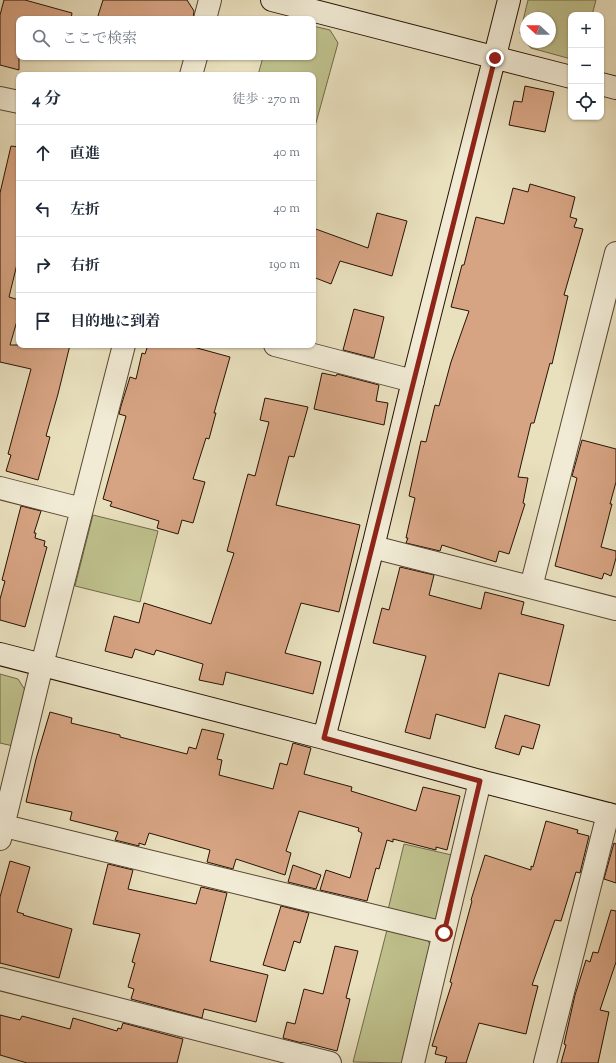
<!DOCTYPE html>
<html lang="ja">
<meta charset="utf-8">
<style>
:root{--surface:#fff;--page:#f2f2f3;--text:#1f2937;--muted:#747a83;--line:#e0e1e3}
body{margin:0;font-family:"Sorts Mill Goudy","Noto Serif JP",serif;background:var(--page);color:var(--text)}
.controls{position:absolute;right:12px;top:12px;display:grid;overflow:hidden;border-radius:8px;box-shadow:0 1px 3px #0004}
.controls button{width:36px;height:36px;display:grid;place-items:center;padding:0;border:0;border-bottom:1px solid var(--line);background:var(--surface);color:var(--text);font:20px sans-serif}
.compass{position:absolute;left:520px;top:12px;width:36px;height:36px;border-radius:50%;background:var(--surface);box-shadow:0 1px 3px #0004;rotate:292deg}
.stop{position:absolute;width:12px;height:12px;margin:-9px;border:3px solid #8f2418;border-radius:50%;background:#fff}
.stop.end{background:#8f2418;border-color:#fff;box-shadow:0 1px 4px #0008}
.list{margin:0;padding:0;list-style:none}
h2{display:flex;justify-content:space-between;align-items:center;height:52px;margin:0;padding:0 16px;font-size:17px}
h2 small{font-size:13px;font-weight:400;color:var(--muted)}
.list li{display:grid;grid-template-columns:26px 1fr auto;gap:12px;align-items:center;box-sizing:border-box;height:56px;padding:0 16px;border-top:1px solid var(--line)}
.list b{display:block;font-size:15px;white-space:nowrap}
.list em{font-size:13px;font-style:normal;color:var(--muted)}
.icon{flex:none;width:22px;height:22px;fill:none;stroke:currentColor;stroke-width:2;stroke-linecap:round;stroke-linejoin:round}
.map{position:relative;flex:none;width:616px;height:1063px;overflow:hidden}
.search{position:absolute;background:var(--surface);box-shadow:0 1px 3px #0004;left:16px;top:16px;width:300px;height:44px;display:flex;align-items:center;gap:10px;box-sizing:border-box;padding:0 14px;border-radius:8px;color:var(--muted);font-size:15px}
.panel{position:absolute;background:var(--surface);box-shadow:0 1px 3px #0004;left:16px;top:72px;width:300px;height:276px;border-radius:8px}
.map>svg:first-child{display:block}
</style>
<div class="map">
<svg width="616" height="1063" viewBox="0 0 616 1063">
<rect width="100%" height="100%" fill="#e9e0be"/>
<filter id="stains"><feTurbulence type="fractalNoise" baseFrequency=".005" numOctaves="4"/><feColorMatrix values="0 0 0 0 .2 0 0 0 0 .09 0 0 0 0 .02 0 0 0 .5 -.17"/></filter>
<radialGradient id="worn" r=".72"><stop offset=".6" stop-color="#630" stop-opacity="0"/><stop offset="1" stop-color="#630" stop-opacity=".3"/></radialGradient>
<path fill="#bec08c" stroke="#726948" d="M528 0H596L592 15H571V59L531 48 526 42H550V18H526V42L520 33Z
M313 26 330 30 338 43 314 130 313 129V75H258L263 57H313Z
M93 515 158 531 140 602 75 586Z
M0 674 18 679 27 693 13 746 0 743Z
M404 844 456 856 441 917 429 924 387 914Z
M388 926 425 936 432 948 405 1063 353 1062Z"/>
<path fill="#d7a483" stroke="#271204" d="M4 0H25L72 13 71 19H19V70L0 65V15Z
M103 0H187L194 11 193 19H97Z
M525 86 554 92 545 132 509 125 514 101 522 102Z
M11 146 19 147V256L9 297 19 300V314L10 345H70L58 394 46 436 50 437 38 480 6 471 11 455 8 454 31 369 0 362V193Z
M530 184 575 197 570 217 577 219 574 227 583 229 564 295 568 296 552 364 550 363 534 423H531L518 477 528 478 523 503 525 504 509 554 499 551 496 562 442 545 440 551 406 543 408 538H406L415 498 409 496 421 441 426 442 435 405 439 406 451 362 469 311 451 307 462 265H464L476 217 504 224 513 188 528 192Z
M377 213 407 221 392 276 340 261 331 284 313 277V228L368 248Z
M354 309 384 317 374 358 343 350Z
M148 345H186L230 357 214 413H216L209 439 206 438 193 479 205 482 193 523 182 520 178 534 157 528 159 521 110 506 112 502 103 499 126 416 119 414 121 406 130 377 136 379 142 353 145 354Z
M322 373 336 376 337 374 379 385 376 401 388 403 384 425 314 409Z
M265 398 308 407 294 457 289 456 276 505 360 525 339 612 301 603 285 653 321 662 313 694 226 672 223 685 199 680 203 664 156 650 154 655 135 649 132 658 105 651 114 616 139 623 144 603 211 624 234 553 227 551 248 474 255 476 269 422 260 420Z
M582 440 616 449V482L610 504H612L601 547 616 551V558L611 576 604 573 602 579 555 566 577 478 572 476Z
M21 506 41 511 34 533H36L35 538 45 541 44 546 47 547 25 627 0 620V599L5 581 2 580Z
M400 567 434 575 429 595 481 609 485 592 524 602 521 614 564 625 549 686 499 673 485 728 436 714 430 739 405 732 426 656 373 643 382 608 389 610Z
M50 712 72 718 71 723 120 735V737L187 754 189 747 196 749 202 729 224 734 217 759 222 760 219 775 273 789 280 763 287 765 293 743 311 748 304 774 352 787 351 791 416 811 423 787 460 796 447 850 436 847V850L393 839V842L387 840 379 869 376 868 367 901 320 890 326 870 350 878 362 833 358 831 359 828 299 811 286 851 291 853 285 875 236 859 233 869 207 862 210 850 149 833 145 845 139 843V846L115 840 118 832 70 820 72 812 26 802 36 759Z
M505 715 540 725 533 749 522 746 519 755 495 748Z
M546 821 578 830 577 833 589 836 580 873 576 872 561 921 555 920 532 985 538 986 531 1013 526 1034 479 1023 466 1063H445L447 1057 435 1054 437 1047 432 1046 452 983 450 982 472 901 471 900 485 855 531 870V866L533 867Z
M614 843 616 844V883L604 879Z
M10 861 30 867 17 912 24 914 23 915 72 929 59 978 0 963V897Z
M108 864 133 870 128 889 196 904 201 887 227 893 210 961 268 975 256 1022 204 1009 202 1018 131 999 134 989 128 987 135 963 132 962 140 934 93 924Z
M293 865 321 875 316 889 288 882Z
M281 906 309 913 300 943 294 941 285 971 263 965Z
M611 910 616 911V962L600 1010 609 1012 598 1063H561L566 1045 564 1044 575 995 586 960 590 962 593 952 598 953Z
M335 946 358 951 346 998 350 999 337 1051 302 1042V1043L283 1038 287 1022 295 1024 304 989 323 994Z
M0 1015 20 1020 22 1016 70 1029 73 1018 117 1031 118 1028 121 1029 123 1023 183 1039 177 1063H27L0 1055Z"/>
<g fill="none" stroke-linecap="round" stroke-linejoin="round">
<g stroke="#584632" stroke-width="24">
<path id="street" d="M205 19 210 0
M191 75 196 57
M0 98 19 102
M275 345 413 381
M0 488 82 509
M373 547 616 609
M531 587 616 253
M0 825 444 933
M0 839 42 665 124 345
M0 979 330 1063
M413 1063 480 781
M545 1063 608 814"/>
</g>
<g stroke="#271204" stroke-width="24">
<path id="secondary" d="M272 0 571 77
M601 84 616 88
M0 654 324 738 480 781 616 816
M324 738 373 547 413 381 509 0"/>
</g>
<use href="#street" stroke="#f1ebd5" stroke-width="22"/>
<use href="#secondary" stroke="#f1ebd5" stroke-width="22"/>
</g>
<g fill="none" stroke-linecap="round" stroke-linejoin="round">
<path stroke="#8f2418" stroke-width="5" d="M444 933 480 781 324 738C382 511 438 284 495 58"/>
</g>
<rect width="100%" height="100%" filter="url(#stains)"/>
<rect width="100%" height="100%" fill="url(#worn)"/>
</svg>
<div class="controls">
<button>+</button>
<button>−</button>
<button><svg class="icon" aria-label="locate" viewBox="0 0 24 24"><circle cx="12" cy="12" r="6"/><path d="M12 2v4M12 18v4M2 12h4M18 12h4"/></svg></button>
</div>
<svg class="compass" viewBox="-18 -18 36 36"><path d="M0-13l5 13h-10z" fill="#e53935"/><path d="M0 13l5-13h-10z" fill="#747a83"/></svg>
<div class="stop" style="left:444px;top:933px"></div>
<div class="stop end" style="left:495px;top:58px"></div>
<div class="search"><svg class="icon" aria-label="search" viewBox="0 0 24 24"><circle cx="10" cy="10" r="6"/><path d="M15 15l6 6"/></svg>ここで検索</div>
<section class="panel">
<h2>4 分<small>徒歩 · 270 m</small></h2>
<ul class="list">
<li><svg class="icon" aria-label="ahead" viewBox="0 0 24 24"><path d="M12 20V5M6 11l6-6 6 6"/></svg><div><b>直進</b></div><em>40 m</em></li>
<li><svg class="icon" aria-label="left" viewBox="0 0 24 24"><path d="M17 20v-9H6M10 6l-5 5 5 5"/></svg><div><b>左折</b></div><em>40 m</em></li>
<li><svg class="icon" aria-label="right" viewBox="0 0 24 24"><path d="M7 20v-9h11M14 6l5 5-5 5"/></svg><div><b>右折</b></div><em>190 m</em></li>
<li><svg class="icon" aria-label="arrive" viewBox="0 0 24 24"><path d="M6 21V4h12l-3 4 3 4H6"/></svg><div><b>目的地に到着</b></div></li>
</ul>
</section>
</div>
